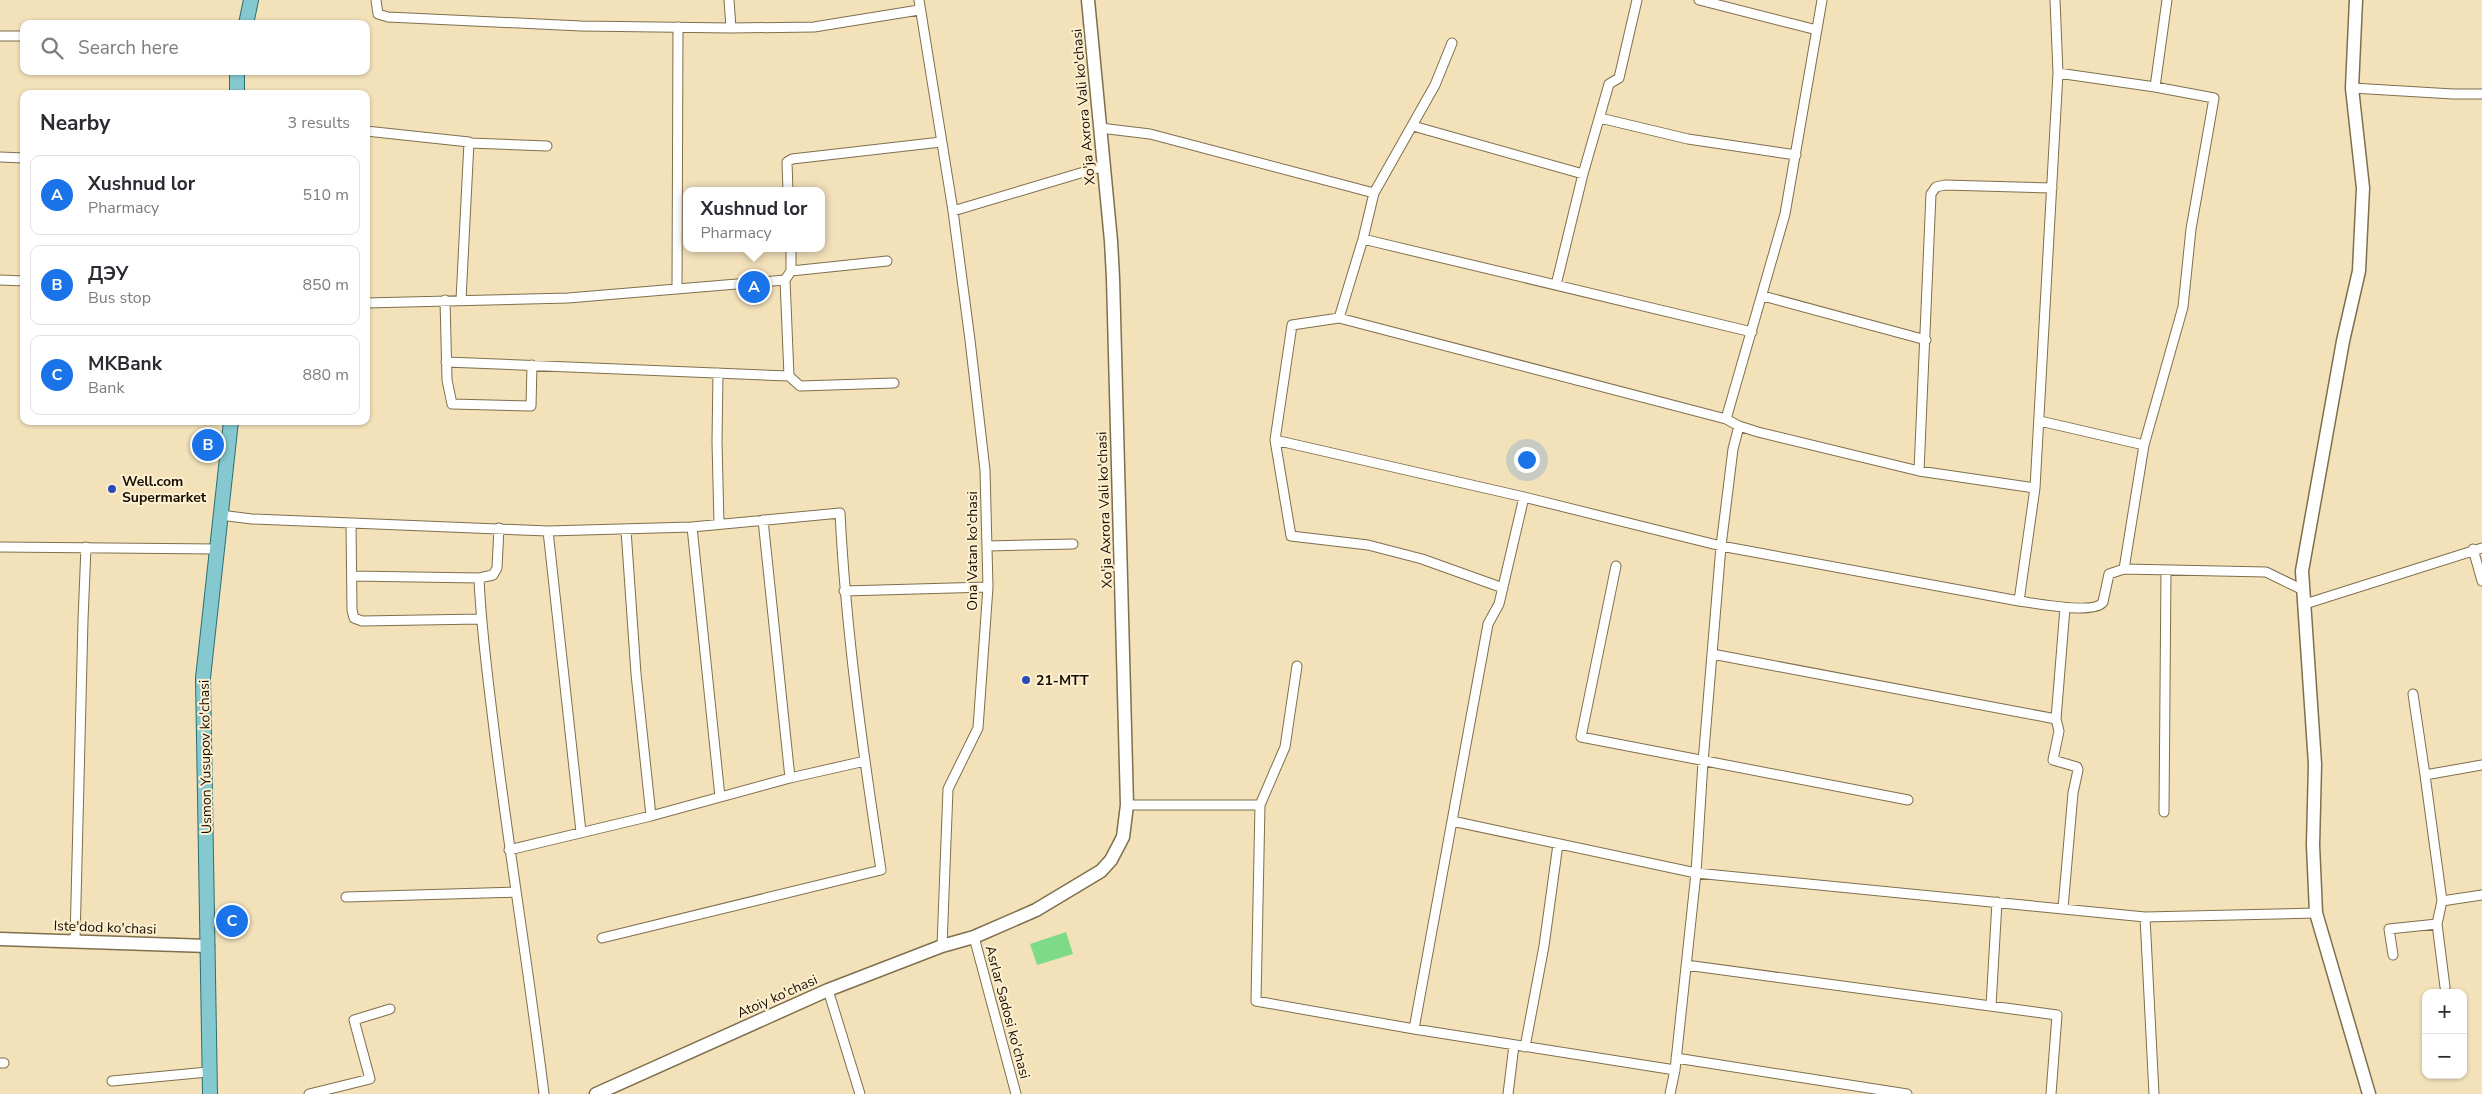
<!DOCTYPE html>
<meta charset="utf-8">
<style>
:root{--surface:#fff;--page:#f2f2f3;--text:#2b2b33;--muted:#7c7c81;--line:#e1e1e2;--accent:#1a73e8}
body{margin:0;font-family:"Nunito Sans",sans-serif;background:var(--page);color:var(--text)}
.controls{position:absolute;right:15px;bottom:15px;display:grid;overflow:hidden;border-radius:10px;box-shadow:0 1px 4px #0004}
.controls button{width:45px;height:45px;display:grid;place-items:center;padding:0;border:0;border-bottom:1px solid var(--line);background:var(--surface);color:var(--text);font:25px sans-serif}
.you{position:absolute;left:1526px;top:459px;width:18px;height:18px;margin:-12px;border:4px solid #fff;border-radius:50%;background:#1a73e8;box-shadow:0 0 0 8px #1a73e833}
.badge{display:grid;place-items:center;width:32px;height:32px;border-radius:50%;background:var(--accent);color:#fff;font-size:16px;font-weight:700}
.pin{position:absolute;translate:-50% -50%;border:2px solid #fff;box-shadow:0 1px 5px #0006}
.popup{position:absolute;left:683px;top:187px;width:142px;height:65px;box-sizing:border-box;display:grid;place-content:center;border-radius:10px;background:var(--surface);filter:drop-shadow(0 1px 4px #0005);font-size:16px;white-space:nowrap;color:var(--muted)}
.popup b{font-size:19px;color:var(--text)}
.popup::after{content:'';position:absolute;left:50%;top:100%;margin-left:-10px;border:10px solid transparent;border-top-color:var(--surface)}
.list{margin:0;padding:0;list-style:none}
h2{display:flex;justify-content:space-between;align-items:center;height:65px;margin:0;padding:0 20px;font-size:21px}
h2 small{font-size:16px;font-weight:400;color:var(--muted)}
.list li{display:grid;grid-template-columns:32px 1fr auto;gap:15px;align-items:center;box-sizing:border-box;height:80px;margin:0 10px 10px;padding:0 10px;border:1px solid var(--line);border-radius:10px}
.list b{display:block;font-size:19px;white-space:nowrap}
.list p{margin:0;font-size:16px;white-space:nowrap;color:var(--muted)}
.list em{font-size:16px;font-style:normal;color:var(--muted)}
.icon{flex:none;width:28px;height:28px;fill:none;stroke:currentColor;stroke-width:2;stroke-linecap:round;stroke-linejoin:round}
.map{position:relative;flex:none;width:2482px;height:1094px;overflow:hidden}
.search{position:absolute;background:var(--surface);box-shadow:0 1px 4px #0004;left:20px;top:20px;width:350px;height:55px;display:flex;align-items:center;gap:12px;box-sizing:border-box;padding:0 18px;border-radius:10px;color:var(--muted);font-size:19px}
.panel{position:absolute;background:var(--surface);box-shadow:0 1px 4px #0004;left:20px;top:90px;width:350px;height:335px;border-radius:10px}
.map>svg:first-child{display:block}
</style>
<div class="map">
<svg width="2482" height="1094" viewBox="0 0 2482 1094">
<rect width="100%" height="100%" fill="#f3e1ba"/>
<path fill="#7ddb87" d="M1066 932 1073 954 1037 965 1030 944Z"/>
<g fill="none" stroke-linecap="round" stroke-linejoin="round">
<g stroke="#7f6f4c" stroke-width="11">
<path id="street" d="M376 0 378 14 388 17 581 26 731 28 814 27 919 10
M729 0 731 28
M919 0 953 211 970 340 985 470 988 587 978 728 948 789 942 946
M1699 0 1817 30
M1822 0 1785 214 1726 419 1739 426 1758 432 1919 471 2035 488 2058 73 2155 87
M2055 0 2058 73
M0 36H24
M2352 88 2453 94H2482
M1600 118 1688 139 1796 155
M1413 126 1583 174
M1100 128 1150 134 1374 193 1363 239 1752 332
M366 131 469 142 461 300
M469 143 547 146
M0 157 24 158
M788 191 787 162 792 159 941 142
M1374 193 1435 85 1452 43
M953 211 1104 166
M1363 239 1339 318 1726 419
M791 271 887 261
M0 280 24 281
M1556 285 1583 174 1609 84 1619 78 1637 0
M677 289 678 27
M1763 296 1926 340
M445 300 447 380 452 404 531 406 532 365
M366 303 568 298 785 280 791 271V248
M1339 318 1292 325 1275 440 1524 497 1721 546 2019 601C2034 603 2095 615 2103 602L2109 574 2124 569 2266 572 2303 590
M446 362 789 376 785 280
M718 373 717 442 719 524
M789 376 800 386 894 383
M2040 421 2144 445
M1275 440 1291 536 1368 545 1422 559 1503 588
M1919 471 1931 194 1936 187 1945 185 2052 188
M220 515 252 519 548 531 692 527 840 513C846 633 863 752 881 870L602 938
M763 520 790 778
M351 523 352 610 354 618 362 621 481 619
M692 527 720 797
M626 530 636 674 651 816
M548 531 581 832
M987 546 1073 544
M0 547 217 549
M2473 549 2482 581
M1616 566 1581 737 1908 800
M2124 569 2144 445 2183 307 2191 229 2214 98 2155 87 2167 0
M352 576 479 578C481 629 488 679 494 729 509 851 529 972 544 1094
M479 578 493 575 497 568 499 528
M844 591 988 587
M2019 601 2035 488
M2305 604 2482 548
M1712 654 2056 719 2065 608
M2413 694 2425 775 2482 765
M2056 719 2059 731 2053 760 2077 767 2078 770 2073 793 2063 908
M2425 775 2442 901 2482 895
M1127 805H1260L1256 1001 1414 1029 1675 1070
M1260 805 1285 747 1297 666
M2164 812 2166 570
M1452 821 1696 873 2145 917 2316 913
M509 850 651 816 790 778 865 761
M346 897 515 892
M2442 901 2437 924 2445 987
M2145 917 2154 1094
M974 937 1016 1094
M75 941 83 620 86 547
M2393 955 2389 929 2437 924
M1686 965 2057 1015 2051 1094
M828 990 860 1094
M1991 1006 1997 902
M1414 1029 1488 624 1499 604 1524 497
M1525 1047 1544 946 1558 844
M1676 1058 1907 1094
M0 1063H4
M112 1081 208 1072
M309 1094 370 1079 354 1020 390 1009
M1508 1094 1514 1045
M1670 1094 1675 1070 1696 873 1703 762 1721 546 1733 449 1739 426"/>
</g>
<g stroke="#7f6f4c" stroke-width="15">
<path id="secondary" d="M2356 0 2352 88 2363 188 2359 271 2343 341 2302 571 2315 764 2313 845 2316 913 2369 1094
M0 939 208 946
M596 1094 828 990 942 946 974 937 1036 910 1101 871 1111 860 1123 837 1127 805 1113 278 1111 241 1088 0"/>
</g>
<g stroke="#2a6f73" stroke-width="16">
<path id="primary" d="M246 24 251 0
M237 94V71
M210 1094 203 678 231 421"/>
</g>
<use href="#street" stroke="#fff" stroke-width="9"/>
<use href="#secondary" stroke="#fff" stroke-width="12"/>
<use href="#primary" stroke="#86c8d0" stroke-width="14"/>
</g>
<g fill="#294bba" stroke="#fdefcf" stroke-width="2">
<circle cx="112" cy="489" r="5"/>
<circle cx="1026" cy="680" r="5"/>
</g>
<g text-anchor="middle" stroke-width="4" stroke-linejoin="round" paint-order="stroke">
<g font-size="14" fill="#140e02" stroke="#fdefcf">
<text transform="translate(1083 107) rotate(-95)" y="5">Xo'ja Axrora Vali ko'chasi</text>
<text transform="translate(1104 510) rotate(-92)" y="5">Xo'ja Axrora Vali ko'chasi</text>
<text transform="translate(972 551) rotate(-90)" y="5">Ona Vatan ko'chasi</text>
<text transform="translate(205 757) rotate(-91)" y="5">Usmon Yusupov ko'chasi</text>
<text transform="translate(105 927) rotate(2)" y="5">Iste'dod ko'chasi</text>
<text transform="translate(777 996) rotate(-24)" y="5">Atoiy ko'chasi</text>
<text transform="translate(1008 1012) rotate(75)" y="5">Asrlar Sadosi ko'chasi</text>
</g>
<g font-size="14" font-weight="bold" fill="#140e02" stroke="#fdefcf" text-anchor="start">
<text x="122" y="486">Well.com<tspan x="122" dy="16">Supermarket</tspan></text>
<text x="1036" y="685">21-MTT</text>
</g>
</g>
</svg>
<div class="controls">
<button>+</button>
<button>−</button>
</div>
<div class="you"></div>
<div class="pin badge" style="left:754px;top:287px">A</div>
<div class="popup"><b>Xushnud lor</b>Pharmacy</div>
<div class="pin badge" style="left:208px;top:445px">B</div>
<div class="pin badge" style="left:232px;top:921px">C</div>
<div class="search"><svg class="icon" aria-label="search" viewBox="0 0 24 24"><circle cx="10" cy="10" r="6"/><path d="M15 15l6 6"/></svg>Search here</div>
<section class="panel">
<h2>Nearby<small>3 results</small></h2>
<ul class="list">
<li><span class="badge">A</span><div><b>Xushnud lor</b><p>Pharmacy</p></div><em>510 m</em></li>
<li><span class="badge">B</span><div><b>ДЭУ</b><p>Bus stop</p></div><em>850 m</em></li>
<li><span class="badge">C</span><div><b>MKBank</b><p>Bank</p></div><em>880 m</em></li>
</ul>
</section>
</div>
